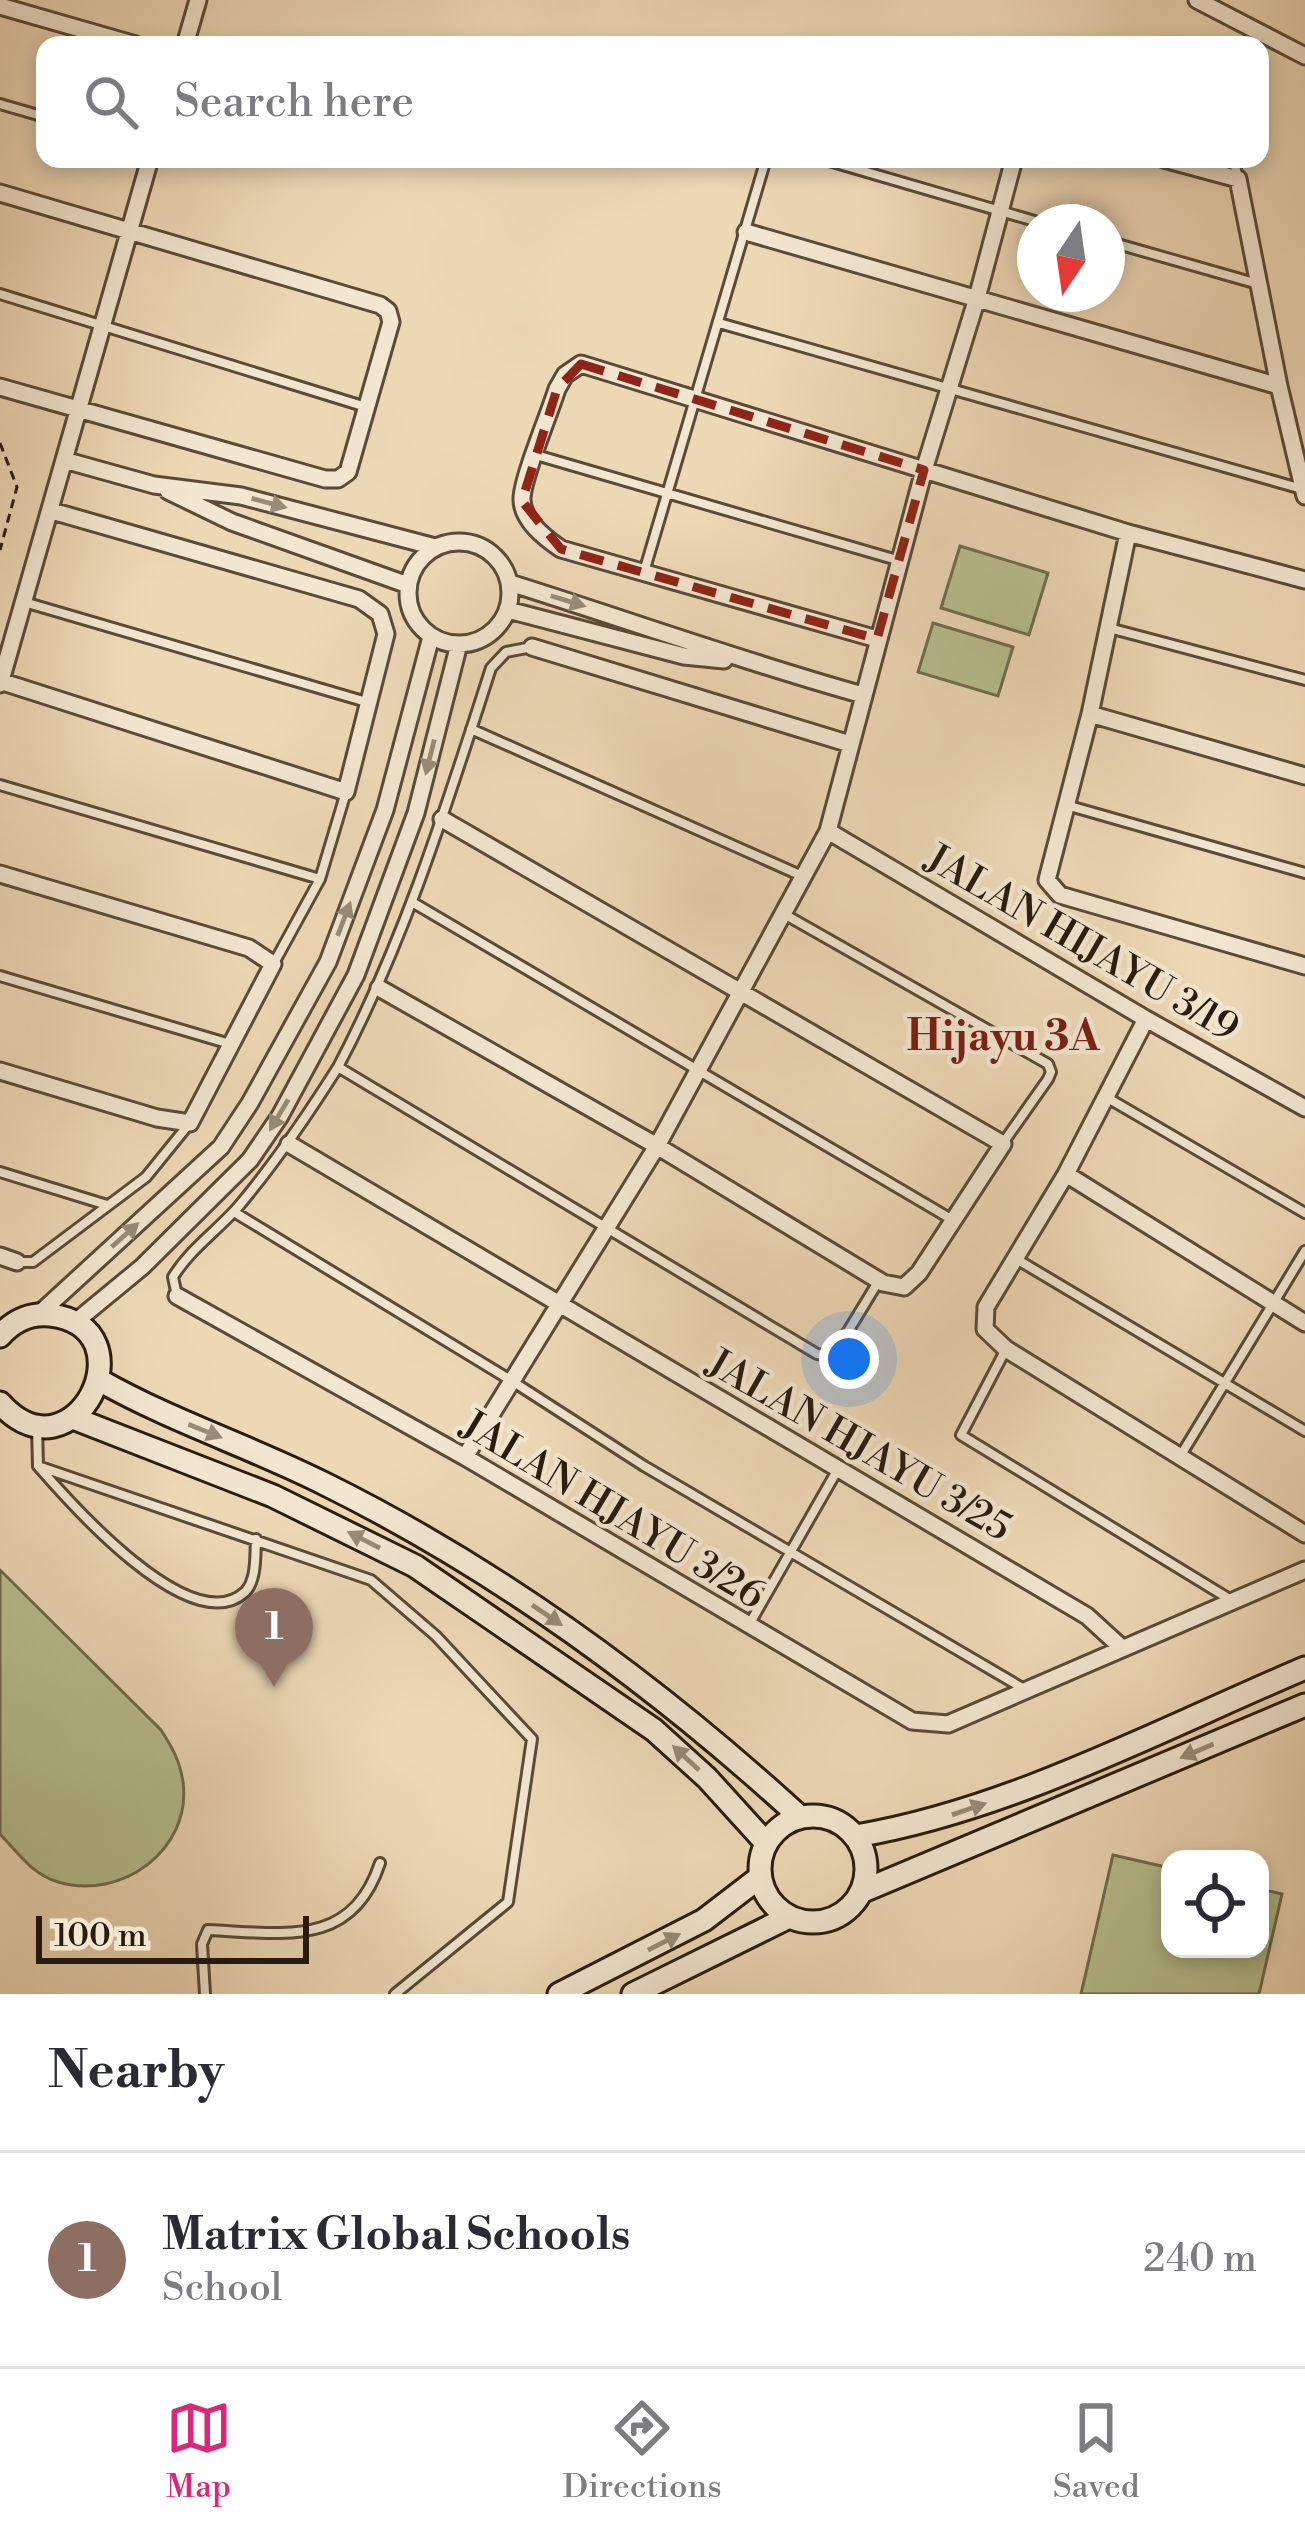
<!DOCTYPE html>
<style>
:root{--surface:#fff;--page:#f2f2f3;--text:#2b2b33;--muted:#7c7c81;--line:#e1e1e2;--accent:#db2777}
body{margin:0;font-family:"Libre Bodoni",serif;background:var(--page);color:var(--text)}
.controls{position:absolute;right:36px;bottom:36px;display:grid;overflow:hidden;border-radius:24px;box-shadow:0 6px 18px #0003}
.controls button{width:108px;height:108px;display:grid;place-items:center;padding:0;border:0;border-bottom:3px solid var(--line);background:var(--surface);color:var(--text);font:60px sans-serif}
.compass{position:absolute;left:1017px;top:204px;width:108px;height:108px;border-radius:50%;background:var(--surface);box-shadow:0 6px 18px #0003;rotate:193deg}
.scale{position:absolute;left:36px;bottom:30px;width:273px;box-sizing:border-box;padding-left:12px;border:6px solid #291b0d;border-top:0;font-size:33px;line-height:42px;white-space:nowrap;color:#291b0d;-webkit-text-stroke:9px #f3e6d0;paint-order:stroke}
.you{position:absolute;left:849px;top:1359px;width:42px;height:42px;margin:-30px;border:9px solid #fff;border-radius:50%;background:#1a73e8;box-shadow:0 0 0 18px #1a73e833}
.badge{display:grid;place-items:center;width:78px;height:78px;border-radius:50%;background:var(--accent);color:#fff;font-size:39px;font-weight:700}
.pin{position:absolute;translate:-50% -99px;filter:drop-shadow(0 3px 6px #0008)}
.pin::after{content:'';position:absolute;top:63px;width:42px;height:36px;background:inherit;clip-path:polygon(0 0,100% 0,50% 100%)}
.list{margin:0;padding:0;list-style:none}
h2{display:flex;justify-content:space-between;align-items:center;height:156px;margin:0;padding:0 48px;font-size:51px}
h2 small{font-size:39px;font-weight:400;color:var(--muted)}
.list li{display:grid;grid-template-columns:78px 1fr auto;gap:36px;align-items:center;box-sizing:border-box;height:216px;padding:0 48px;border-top:3px solid var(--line)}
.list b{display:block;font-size:45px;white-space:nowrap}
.list p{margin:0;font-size:39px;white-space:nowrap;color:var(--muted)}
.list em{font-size:39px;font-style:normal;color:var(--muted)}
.icon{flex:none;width:66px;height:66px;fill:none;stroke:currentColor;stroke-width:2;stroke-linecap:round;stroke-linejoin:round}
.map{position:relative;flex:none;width:1305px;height:1994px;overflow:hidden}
.search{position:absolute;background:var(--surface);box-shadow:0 6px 18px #0003;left:36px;right:36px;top:36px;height:132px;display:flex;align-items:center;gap:30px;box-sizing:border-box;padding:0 42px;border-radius:24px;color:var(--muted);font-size:45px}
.sheet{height:372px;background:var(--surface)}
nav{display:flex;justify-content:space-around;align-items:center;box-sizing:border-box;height:168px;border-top:3px solid var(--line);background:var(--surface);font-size:33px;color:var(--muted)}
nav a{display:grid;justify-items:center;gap:6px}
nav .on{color:var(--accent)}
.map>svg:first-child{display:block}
</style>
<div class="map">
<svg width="1305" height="1994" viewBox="0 0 1305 1994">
<rect width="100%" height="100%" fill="#edd8b6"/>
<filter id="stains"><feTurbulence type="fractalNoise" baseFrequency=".00167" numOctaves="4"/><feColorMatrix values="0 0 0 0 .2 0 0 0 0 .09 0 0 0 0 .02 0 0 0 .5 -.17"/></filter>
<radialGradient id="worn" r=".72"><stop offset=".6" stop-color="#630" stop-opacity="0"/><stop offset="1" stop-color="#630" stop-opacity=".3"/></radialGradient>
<path fill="#b6bf90" stroke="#706d4e" stroke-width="3" d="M960 546 1048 573 1029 635 941 608Z
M933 623 1013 647 998 696 918 672Z
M0 1570 161 1730C172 1747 180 1761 183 1782 192 1850 121 1901 58 1882 32 1874 18 1853 0 1834Z
M1113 1855 1170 1868V1949H1260V1889L1282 1894 1259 1994H1081Z"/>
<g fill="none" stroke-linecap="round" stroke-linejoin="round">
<g stroke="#5a4a37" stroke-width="14">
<path id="lane" d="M0 104 45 117
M822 159 1038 222
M1233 159 1238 177
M1107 241 1258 284
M0 294 366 407
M719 323 1302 489
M536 455 897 560
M644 572 766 159
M24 602 370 703
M1109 628 1305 680
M471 729 802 876
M0 785 320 879
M1066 805 1305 873
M412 902 951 1219
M784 914 1048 1064 1051 1072 1048 1079 1003 1143
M274 963 320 879 346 792
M0 976 230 1044
M338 1067C405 940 447 804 491 668L506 652 532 647
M1106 1097 1305 1213
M0 1172 107 1205
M234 1212 512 1381 644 1466 1024 1689
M1018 1260 1305 1431
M17 1262H33L146 1177 189 1124
M177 1296 173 1277C190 1249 217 1231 238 1207 276 1162 307 1116 338 1067L817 1354 833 1356 878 1282
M1006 1349 961 1435 1231 1600
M37 1426 38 1466 371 1580 436 1636 532 1739 508 1902 395 1994
M1181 1455 1305 1251
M38 1466C70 1503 191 1641 245 1592 257 1580 255 1555 256 1539
M750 1623 838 1469
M205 1994 202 1944 208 1930C282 1933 352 1949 380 1863"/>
</g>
<g stroke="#5a4a37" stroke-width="21">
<path id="street" d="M1197 0 1305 56
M0 6 136 45
M185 45 198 0
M1164 159 1238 179 1279 386
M0 193 380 305 388 311 391 322 348 472 338 479H325L0 387
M746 232 1279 386 1305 496
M64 460 154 485 241 496 435 547
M168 491 232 522 408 585
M1128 533 1090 714 1047 880 1060 895 1305 966
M408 593a51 51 0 1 1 102 0a51 51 0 1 1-102 0Z
M510 583C628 620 744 662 863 695
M508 610 684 656 724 660
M877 639 561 549C545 538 521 520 522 498 523 476 549 415 557 389L565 375 581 364 1128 533 1305 580
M532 647 850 744
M0 681 346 792 386 634 380 614 359 599 52 511
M0 684 150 159
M1090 714 1305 776
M828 831 1146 1019 1305 1108
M0 874 249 948 273 964 190 1123 157 1118 0 1071
M379 988 657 1146 883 1283 904 1287 919 1273 1003 1144 442 819
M1146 1019 1066 1174 986 1307 985 1329 1006 1349 1305 1534
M289 1144 1087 1616 1122 1648
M1066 1174 1305 1323
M0 1256 17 1262
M177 1296 465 1457 912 1721 948 1724 1305 1570
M39 1314 221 1147 250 1103 328 962 385 810 431 637
M74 1323 142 1267 250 1160 280 1116 356 975 416 813 459 644
M465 1457 657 1146 828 831 924 470 977 298 1014 159"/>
</g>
<g stroke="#291b0d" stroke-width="27">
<path id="secondary" d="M0 1336C13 1321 30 1313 50 1315 153 1327 74 1486 0 1403
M99 1380C171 1421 249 1446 323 1483 499 1570 656 1685 800 1817
M73 1418 273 1496 415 1566 654 1730 707 1778 766 1843
M760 1869a53 53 0 1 1 106 0a53 53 0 1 1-106 0Z
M856 1836C1010 1810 1161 1729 1305 1668
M863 1891 1305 1705
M559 1994 704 1920 760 1877
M633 1994 789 1917"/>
</g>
<path stroke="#291b0d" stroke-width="3" stroke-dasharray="9 6" stroke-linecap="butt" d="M0 443 17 487 0 550"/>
<use href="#lane" stroke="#f3e6d0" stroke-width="8"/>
<use href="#street" stroke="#f3e6d0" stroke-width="15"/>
<use href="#secondary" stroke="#f3e6d0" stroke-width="21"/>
</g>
<defs><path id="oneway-solid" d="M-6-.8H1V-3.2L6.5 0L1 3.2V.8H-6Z" transform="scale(3)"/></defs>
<g fill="#988b78">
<use href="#oneway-solid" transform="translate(269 503) rotate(15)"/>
<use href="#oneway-solid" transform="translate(568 601) rotate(17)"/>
<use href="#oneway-solid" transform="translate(430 757) rotate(104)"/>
<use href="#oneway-solid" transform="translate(344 919) rotate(-69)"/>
<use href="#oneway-solid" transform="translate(279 1115) rotate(121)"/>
<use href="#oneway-solid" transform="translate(125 1235) rotate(-42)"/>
<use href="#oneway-solid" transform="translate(205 1431) rotate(22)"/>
<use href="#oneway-solid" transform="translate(364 1540) rotate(-153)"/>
<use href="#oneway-solid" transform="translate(547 1615) rotate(34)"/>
<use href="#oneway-solid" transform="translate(1197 1751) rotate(157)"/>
<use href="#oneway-solid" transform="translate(686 1758) rotate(-137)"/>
<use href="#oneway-solid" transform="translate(969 1809) rotate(-19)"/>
<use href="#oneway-solid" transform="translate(664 1942) rotate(-27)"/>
</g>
<path fill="none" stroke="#8f2418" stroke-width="9" stroke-dasharray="24 15" stroke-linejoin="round" d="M581 364 924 470 877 639 561 549 522 501 557 389Z"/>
<g text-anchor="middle" stroke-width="9" stroke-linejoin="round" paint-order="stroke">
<g font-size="39" fill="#291b0d" stroke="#f3e6d0">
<text transform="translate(1083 942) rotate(30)" y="14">JALAN HIJAYU 3/19</text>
<text transform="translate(860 1444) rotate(30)" y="14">JALAN HJAYU 3/25</text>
<text transform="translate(614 1509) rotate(31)" y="14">JALAN HJAYU 3/26</text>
</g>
<g font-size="42" font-weight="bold" fill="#7a1f14" stroke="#f3e6d0">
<text x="1003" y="1050">Hijayu 3A</text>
</g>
</g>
<rect width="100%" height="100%" filter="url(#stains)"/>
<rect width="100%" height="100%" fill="url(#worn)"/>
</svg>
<div class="controls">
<button><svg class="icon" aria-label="locate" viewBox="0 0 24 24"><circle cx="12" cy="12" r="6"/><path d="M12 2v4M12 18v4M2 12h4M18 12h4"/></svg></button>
</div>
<svg class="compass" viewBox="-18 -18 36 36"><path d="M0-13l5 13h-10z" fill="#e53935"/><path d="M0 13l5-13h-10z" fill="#7c7c81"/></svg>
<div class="scale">100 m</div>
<div class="you"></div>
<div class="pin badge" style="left:274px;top:1687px;background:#8d6e63">1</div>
<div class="search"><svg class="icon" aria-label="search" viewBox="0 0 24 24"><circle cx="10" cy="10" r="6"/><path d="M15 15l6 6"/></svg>Search here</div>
</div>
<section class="sheet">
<h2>Nearby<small></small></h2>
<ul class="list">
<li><span class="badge" style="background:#8d6e63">1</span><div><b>Matrix Global Schools</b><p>School</p></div><em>240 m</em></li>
</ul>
</section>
<nav>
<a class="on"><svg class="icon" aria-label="map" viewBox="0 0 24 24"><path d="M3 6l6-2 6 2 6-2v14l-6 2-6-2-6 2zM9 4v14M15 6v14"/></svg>Map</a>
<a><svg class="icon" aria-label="directions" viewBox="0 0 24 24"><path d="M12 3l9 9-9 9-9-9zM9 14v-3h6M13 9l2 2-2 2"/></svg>Directions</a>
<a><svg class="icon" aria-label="saved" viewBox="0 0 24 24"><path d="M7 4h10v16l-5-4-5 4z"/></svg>Saved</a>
</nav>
